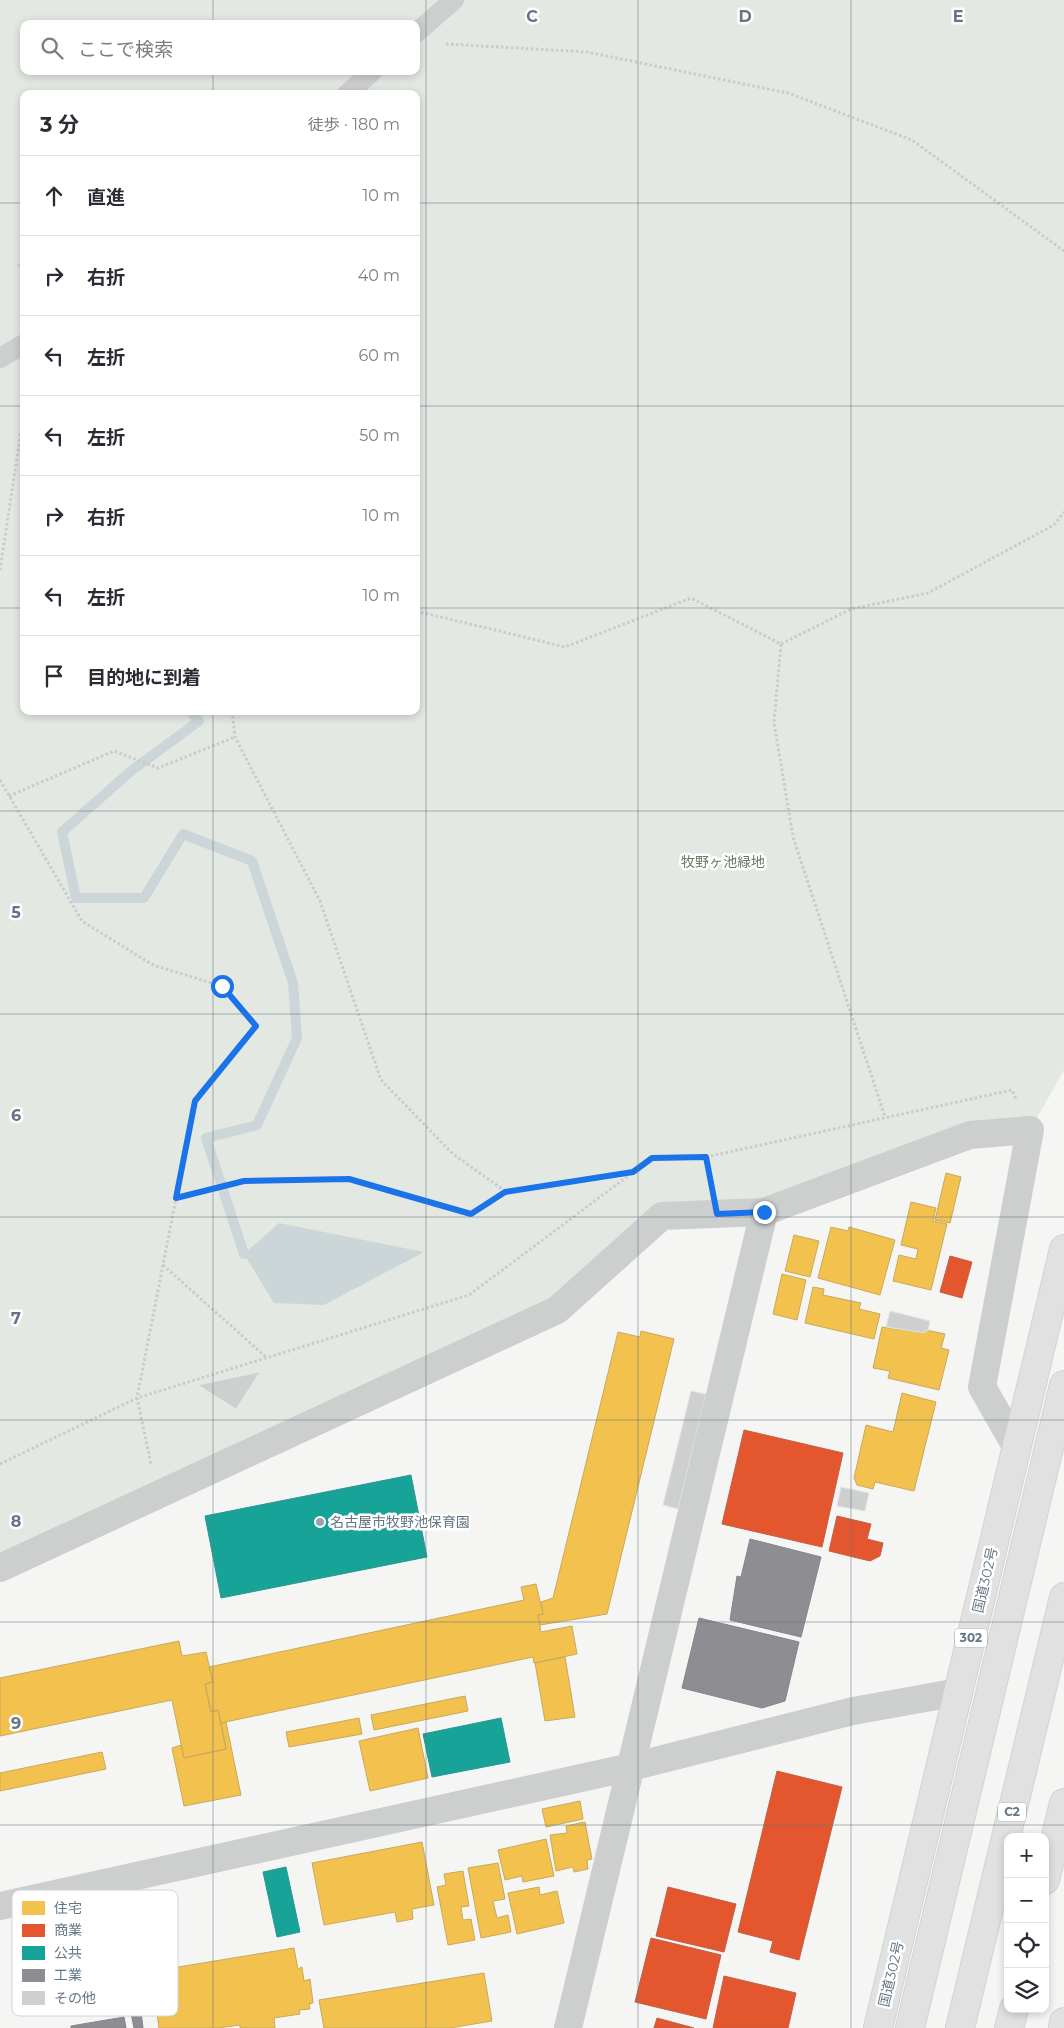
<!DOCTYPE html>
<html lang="ja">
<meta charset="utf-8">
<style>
:root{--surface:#fff;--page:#f7f7f7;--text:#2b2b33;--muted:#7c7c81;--line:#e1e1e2}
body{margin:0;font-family:Montserrat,"Noto Sans JP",sans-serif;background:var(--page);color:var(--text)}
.controls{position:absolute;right:15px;bottom:15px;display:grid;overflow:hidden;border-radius:10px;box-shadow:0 2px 8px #0003}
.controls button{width:45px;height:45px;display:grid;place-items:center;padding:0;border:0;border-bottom:1px solid var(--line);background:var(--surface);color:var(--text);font:25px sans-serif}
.stop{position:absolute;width:15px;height:15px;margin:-11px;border:4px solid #1a73e8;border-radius:50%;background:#fff}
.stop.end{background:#1a73e8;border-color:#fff;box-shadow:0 1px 5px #0008}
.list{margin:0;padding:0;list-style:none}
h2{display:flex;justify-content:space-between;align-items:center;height:65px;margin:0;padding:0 20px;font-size:21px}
h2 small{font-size:16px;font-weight:400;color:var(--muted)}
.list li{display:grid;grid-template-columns:32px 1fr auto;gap:15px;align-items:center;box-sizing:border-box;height:80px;padding:0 20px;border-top:1px solid var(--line)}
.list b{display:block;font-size:19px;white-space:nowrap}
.list em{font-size:16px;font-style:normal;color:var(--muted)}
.icon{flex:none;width:28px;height:28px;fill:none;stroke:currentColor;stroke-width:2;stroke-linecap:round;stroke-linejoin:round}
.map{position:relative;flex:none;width:1064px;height:2028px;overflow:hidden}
.search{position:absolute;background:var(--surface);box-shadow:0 2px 8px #0003;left:20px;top:20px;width:400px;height:55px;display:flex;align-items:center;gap:12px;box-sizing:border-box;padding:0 18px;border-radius:10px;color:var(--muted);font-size:19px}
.panel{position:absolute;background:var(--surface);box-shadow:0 2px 8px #0003;left:20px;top:90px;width:400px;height:625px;border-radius:10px}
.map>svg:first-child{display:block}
</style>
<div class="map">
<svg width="1064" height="2028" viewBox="0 0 1064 2028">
<rect width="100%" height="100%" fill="#f5f5f4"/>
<path fill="#e4e8e2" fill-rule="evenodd" d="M0 0H1064V1070L1030 1130 764 1212 662 1216 557 1310 0 1568ZM24 24H416V71H24ZM24 94H416V711H24Z"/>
<path fill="#ccd5d7" d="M279 1223 424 1252 324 1305 274 1303 244 1254Z"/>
<path fill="#f2c14e" stroke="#c7aa5e" d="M946 1173 961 1177 950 1223 935 1220Z
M911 1202 936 1208 933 1221 947 1224 931 1290 893 1281 899 1255 916 1259 918 1249 901 1245Z
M831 1227 848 1231 849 1227 895 1240 880 1295 818 1278Z
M794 1235 819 1241 810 1277 785 1271Z
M782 1274 806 1280 797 1320 773 1314Z
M813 1287 824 1289 823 1295 861 1303 859 1309 880 1314 874 1339 805 1323Z
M882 1327 925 1333 926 1330 945 1334 941 1348 949 1350 939 1390 888 1378 890 1371 873 1368Z
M641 1331 674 1339 607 1614 540 1625 538 1615 543 1614 541 1602 553 1598 618 1332 640 1337Z
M902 1393 936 1402 914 1491 875 1482 873 1489 857 1485 854 1478 866 1425 893 1432Z
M536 1584 543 1614 538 1615 541 1632 572 1626 577 1654 534 1663 533 1657 221 1723 218 1710 211 1712 205 1684 213 1682 209 1667 524 1600 521 1587Z
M179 1641 182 1656 206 1652 213 1682 205 1684 211 1712 218 1710 226 1749 184 1758 172 1700 0 1736V1678Z
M565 1657 575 1717 545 1721 535 1663Z
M465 1696 468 1711 374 1730 371 1715Z
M359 1718 362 1734 289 1747 286 1732Z
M226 1722 241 1795 184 1806 172 1748 181 1745 184 1758 226 1749 221 1723Z
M418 1728 428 1778 370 1791 359 1741Z
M102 1752 106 1769 0 1791V1773Z
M580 1801 583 1819 546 1827 542 1809Z
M585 1822 592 1859 587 1860 588 1869 574 1872 573 1867 556 1871 550 1835 567 1833 566 1826Z
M546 1839 554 1876 523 1882 522 1876 505 1880 498 1850Z
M422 1842 434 1905 412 1909 413 1919 397 1922 395 1912 324 1925 312 1863Z
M498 1863 505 1899 493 1901 497 1918 508 1915 511 1932 481 1938 468 1868Z
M463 1871 469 1906 461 1907 463 1920 471 1919 475 1940 448 1945 437 1887 446 1885 444 1874Z
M539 1887 540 1895 557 1891 564 1923 517 1934 508 1893Z
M294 1948 298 1969 302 1967 304 1981 310 1979 313 2003 309 2004 310 2009 299 2010 300 2014 274 2018 275 2028H240V2025L218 2028H159L156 2007H160L158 1994 162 1993 160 1970Z
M484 1973 492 2021 450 2028H324L319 2000Z"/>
<path fill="#e4572e" stroke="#be6048" d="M950 1256 972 1262 962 1298 940 1292Z
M744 1430 843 1453 822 1547 722 1524Z
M837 1516 871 1524 867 1539 883 1543 880 1556 870 1561 829 1551Z
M777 1771 842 1787 799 1960 770 1952 773 1941 738 1932Z
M668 1887 736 1904 724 1952 656 1936Z
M651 1938 721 1955 706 2019 635 2002Z
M724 1976 796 1993 788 2028H713Z
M657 2018 694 2028H654Z"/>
<path fill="#17a398" stroke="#2e9692" d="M411 1475 427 1557 221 1598 205 1516Z
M501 1718 510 1762 432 1777 423 1734Z
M286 1867 300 1932 277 1937 263 1872Z"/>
<path fill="#8d8d92" stroke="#81868e" d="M750 1539 821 1557 801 1637 730 1620 737 1576 741 1577Z
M699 1618 799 1642 785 1701 762 1708 682 1688Z
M141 2011 143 2028H134L131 2013Z
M124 2017 126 2028H71V2026Z"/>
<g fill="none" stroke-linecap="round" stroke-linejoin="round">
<path stroke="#ccd5d7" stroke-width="10" d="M190 711 199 721 131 771 62 832 76 898H144L183 834 252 861 293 983 297 1038 257 1125 206 1138 244 1254"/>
</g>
<path fill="#ced0d0" stroke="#e4e4e4" d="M24 259V272L17 265Z
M890 1311 930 1321 928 1331 926 1330 925 1333 886 1327Z
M260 1372 236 1409 198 1385Z
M691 1391 706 1394 678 1509 663 1505Z
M841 1487 869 1493 865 1511 837 1506Z"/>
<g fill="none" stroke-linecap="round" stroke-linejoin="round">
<g stroke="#d1d3d3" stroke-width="30">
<path id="trunk" d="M878 2028 1064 1249"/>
</g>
<g stroke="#d1d3d3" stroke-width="30">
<path id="motorway" d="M1045 1880 1064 1803
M910 2028 1064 1385
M960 2028 1064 1597
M1009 2028 1014 2009
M1063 2028 1064 2022"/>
</g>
<path stroke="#cacbcc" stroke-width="3" stroke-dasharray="2.5 2.5" stroke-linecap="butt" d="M446 44 587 52 788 93 912 140 1064 251
M0 570 24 411
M416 611 565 647 691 598 781 644 774 722 793 837 885 1117
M781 644 851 609 928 593 1054 525 1064 512
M232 711 235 737 320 901 381 1080 453 1154 505 1191 632 1173
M0 780 82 921 153 965 222 986 256 1026 195 1101 137 1398 151 1464
M9 796 114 751 158 768 235 737
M706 1157 1012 1090 1017 1101
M175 1198 244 1181 349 1179 471 1214 505 1191
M163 1265 267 1358
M0 1464 137 1398 469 1295 652 1158 706 1157 711 1183"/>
<path stroke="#cdcfcf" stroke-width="20" d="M416 33 454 0
M347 94 373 71
M0 358 24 344"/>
<path stroke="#cdcfcf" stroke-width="28" d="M0 1568 557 1310 662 1216 764 1212 970 1135 1030 1130 982 1387 1017 1448
M0 1906 631 1767 853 1711 959 1692
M568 2028 764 1212"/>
<use href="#trunk" stroke="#e1e1e2" stroke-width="28"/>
<use href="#motorway" stroke="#e1e1e2" stroke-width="28"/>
</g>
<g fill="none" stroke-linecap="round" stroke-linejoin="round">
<path stroke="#1a73e8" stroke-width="6" d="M222 986 256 1026 195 1101 176 1198 244 1181 349 1179 471 1214 505 1192 633 1172 652 1158 706 1157 717 1214 764 1212"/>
</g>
<path fill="none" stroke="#647685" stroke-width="1" stroke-opacity="0.55" d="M213 0V24M426 0V2028M638 0V2028M851 0V2028M213 71V94M0 203H24M416 203H1064M0 406H24M416 406H1064M0 608H24M416 608H1064M213 711V2028M0 811H1064M0 1014H1064M0 1217H1064M0 1420H1064M0 1622H1064M0 1825H1064"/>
<circle fill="#97a2ac" stroke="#fff" stroke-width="2" cx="320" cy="1522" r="5"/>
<g text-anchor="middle" stroke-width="5" stroke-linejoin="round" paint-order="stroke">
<g fill="#fff" stroke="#929faa" stroke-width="1">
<rect x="955" y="1628.5" width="32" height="19" rx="4"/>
<rect x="998" y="1802.5" width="28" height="19" rx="4"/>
</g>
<g font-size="12" font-weight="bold" fill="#647685">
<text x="971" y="1642">302</text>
<text x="1012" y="1816">C2</text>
</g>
<g font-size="14" fill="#687c63" stroke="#fff">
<text x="723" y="867">牧野ヶ池緑地</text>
</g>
<g font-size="14" fill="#647685" stroke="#fff" text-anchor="start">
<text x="330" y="1527">名古屋市牧野池保育園</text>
</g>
<g font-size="14" fill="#647685" stroke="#fff">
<text transform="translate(985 1580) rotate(-77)" y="5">国道302号</text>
<text transform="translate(891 1974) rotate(-77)" y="5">国道302号</text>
</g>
</g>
<rect x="12" y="1890" width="166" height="126" rx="8" fill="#fff" stroke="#d0d6da" stroke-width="1"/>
<rect x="22" y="1901" width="23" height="14" fill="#f2c14e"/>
<rect x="22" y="1924" width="23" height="13" fill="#e4572e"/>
<rect x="22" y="1946" width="23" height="14" fill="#17a398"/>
<rect x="22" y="1969" width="23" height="13" fill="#8d8d92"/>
<rect x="22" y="1991" width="23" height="14" fill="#ced0d0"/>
<g font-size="14" fill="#647685">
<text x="54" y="1913">住宅</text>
<text x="54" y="1935">商業</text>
<text x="54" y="1958">公共</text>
<text x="54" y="1980">工業</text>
<text x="54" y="2003">その他</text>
</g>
<g font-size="16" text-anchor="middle" font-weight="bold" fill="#647685" stroke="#fff" stroke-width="5" stroke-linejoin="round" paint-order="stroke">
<text x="532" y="22">C</text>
<text x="745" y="22">D</text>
<text x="958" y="22">E</text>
<text x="16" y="918">5</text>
<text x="16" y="1121">6</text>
<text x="16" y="1324">7</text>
<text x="16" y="1527">8</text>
<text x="16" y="1729">9</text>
</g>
</svg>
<div class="controls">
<button>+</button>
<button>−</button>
<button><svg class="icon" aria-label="locate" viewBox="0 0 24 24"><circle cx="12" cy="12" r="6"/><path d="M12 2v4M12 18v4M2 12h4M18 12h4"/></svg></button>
<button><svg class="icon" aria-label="layers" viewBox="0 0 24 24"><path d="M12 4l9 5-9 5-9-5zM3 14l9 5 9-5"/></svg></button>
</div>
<div class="stop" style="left:222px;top:986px"></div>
<div class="stop end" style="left:764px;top:1212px"></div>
<div class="search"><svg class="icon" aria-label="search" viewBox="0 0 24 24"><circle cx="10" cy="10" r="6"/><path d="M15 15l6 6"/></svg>ここで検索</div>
<section class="panel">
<h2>3 分<small>徒歩 · 180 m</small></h2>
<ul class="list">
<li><svg class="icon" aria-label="ahead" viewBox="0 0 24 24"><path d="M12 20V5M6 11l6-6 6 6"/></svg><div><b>直進</b></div><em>10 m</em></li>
<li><svg class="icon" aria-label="right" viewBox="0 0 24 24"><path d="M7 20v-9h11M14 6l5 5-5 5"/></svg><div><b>右折</b></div><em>40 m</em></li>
<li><svg class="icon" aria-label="left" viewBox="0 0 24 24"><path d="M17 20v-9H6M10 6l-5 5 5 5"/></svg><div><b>左折</b></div><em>60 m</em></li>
<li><svg class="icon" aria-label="left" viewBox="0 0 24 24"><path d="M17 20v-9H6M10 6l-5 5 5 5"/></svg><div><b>左折</b></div><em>50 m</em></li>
<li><svg class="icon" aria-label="right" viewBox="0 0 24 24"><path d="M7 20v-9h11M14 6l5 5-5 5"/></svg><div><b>右折</b></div><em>10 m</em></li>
<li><svg class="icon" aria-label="left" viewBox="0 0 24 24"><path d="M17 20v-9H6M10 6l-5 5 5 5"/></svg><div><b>左折</b></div><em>10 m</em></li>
<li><svg class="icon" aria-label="arrive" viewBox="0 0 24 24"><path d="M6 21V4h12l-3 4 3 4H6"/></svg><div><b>目的地に到着</b></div></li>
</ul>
</section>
</div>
